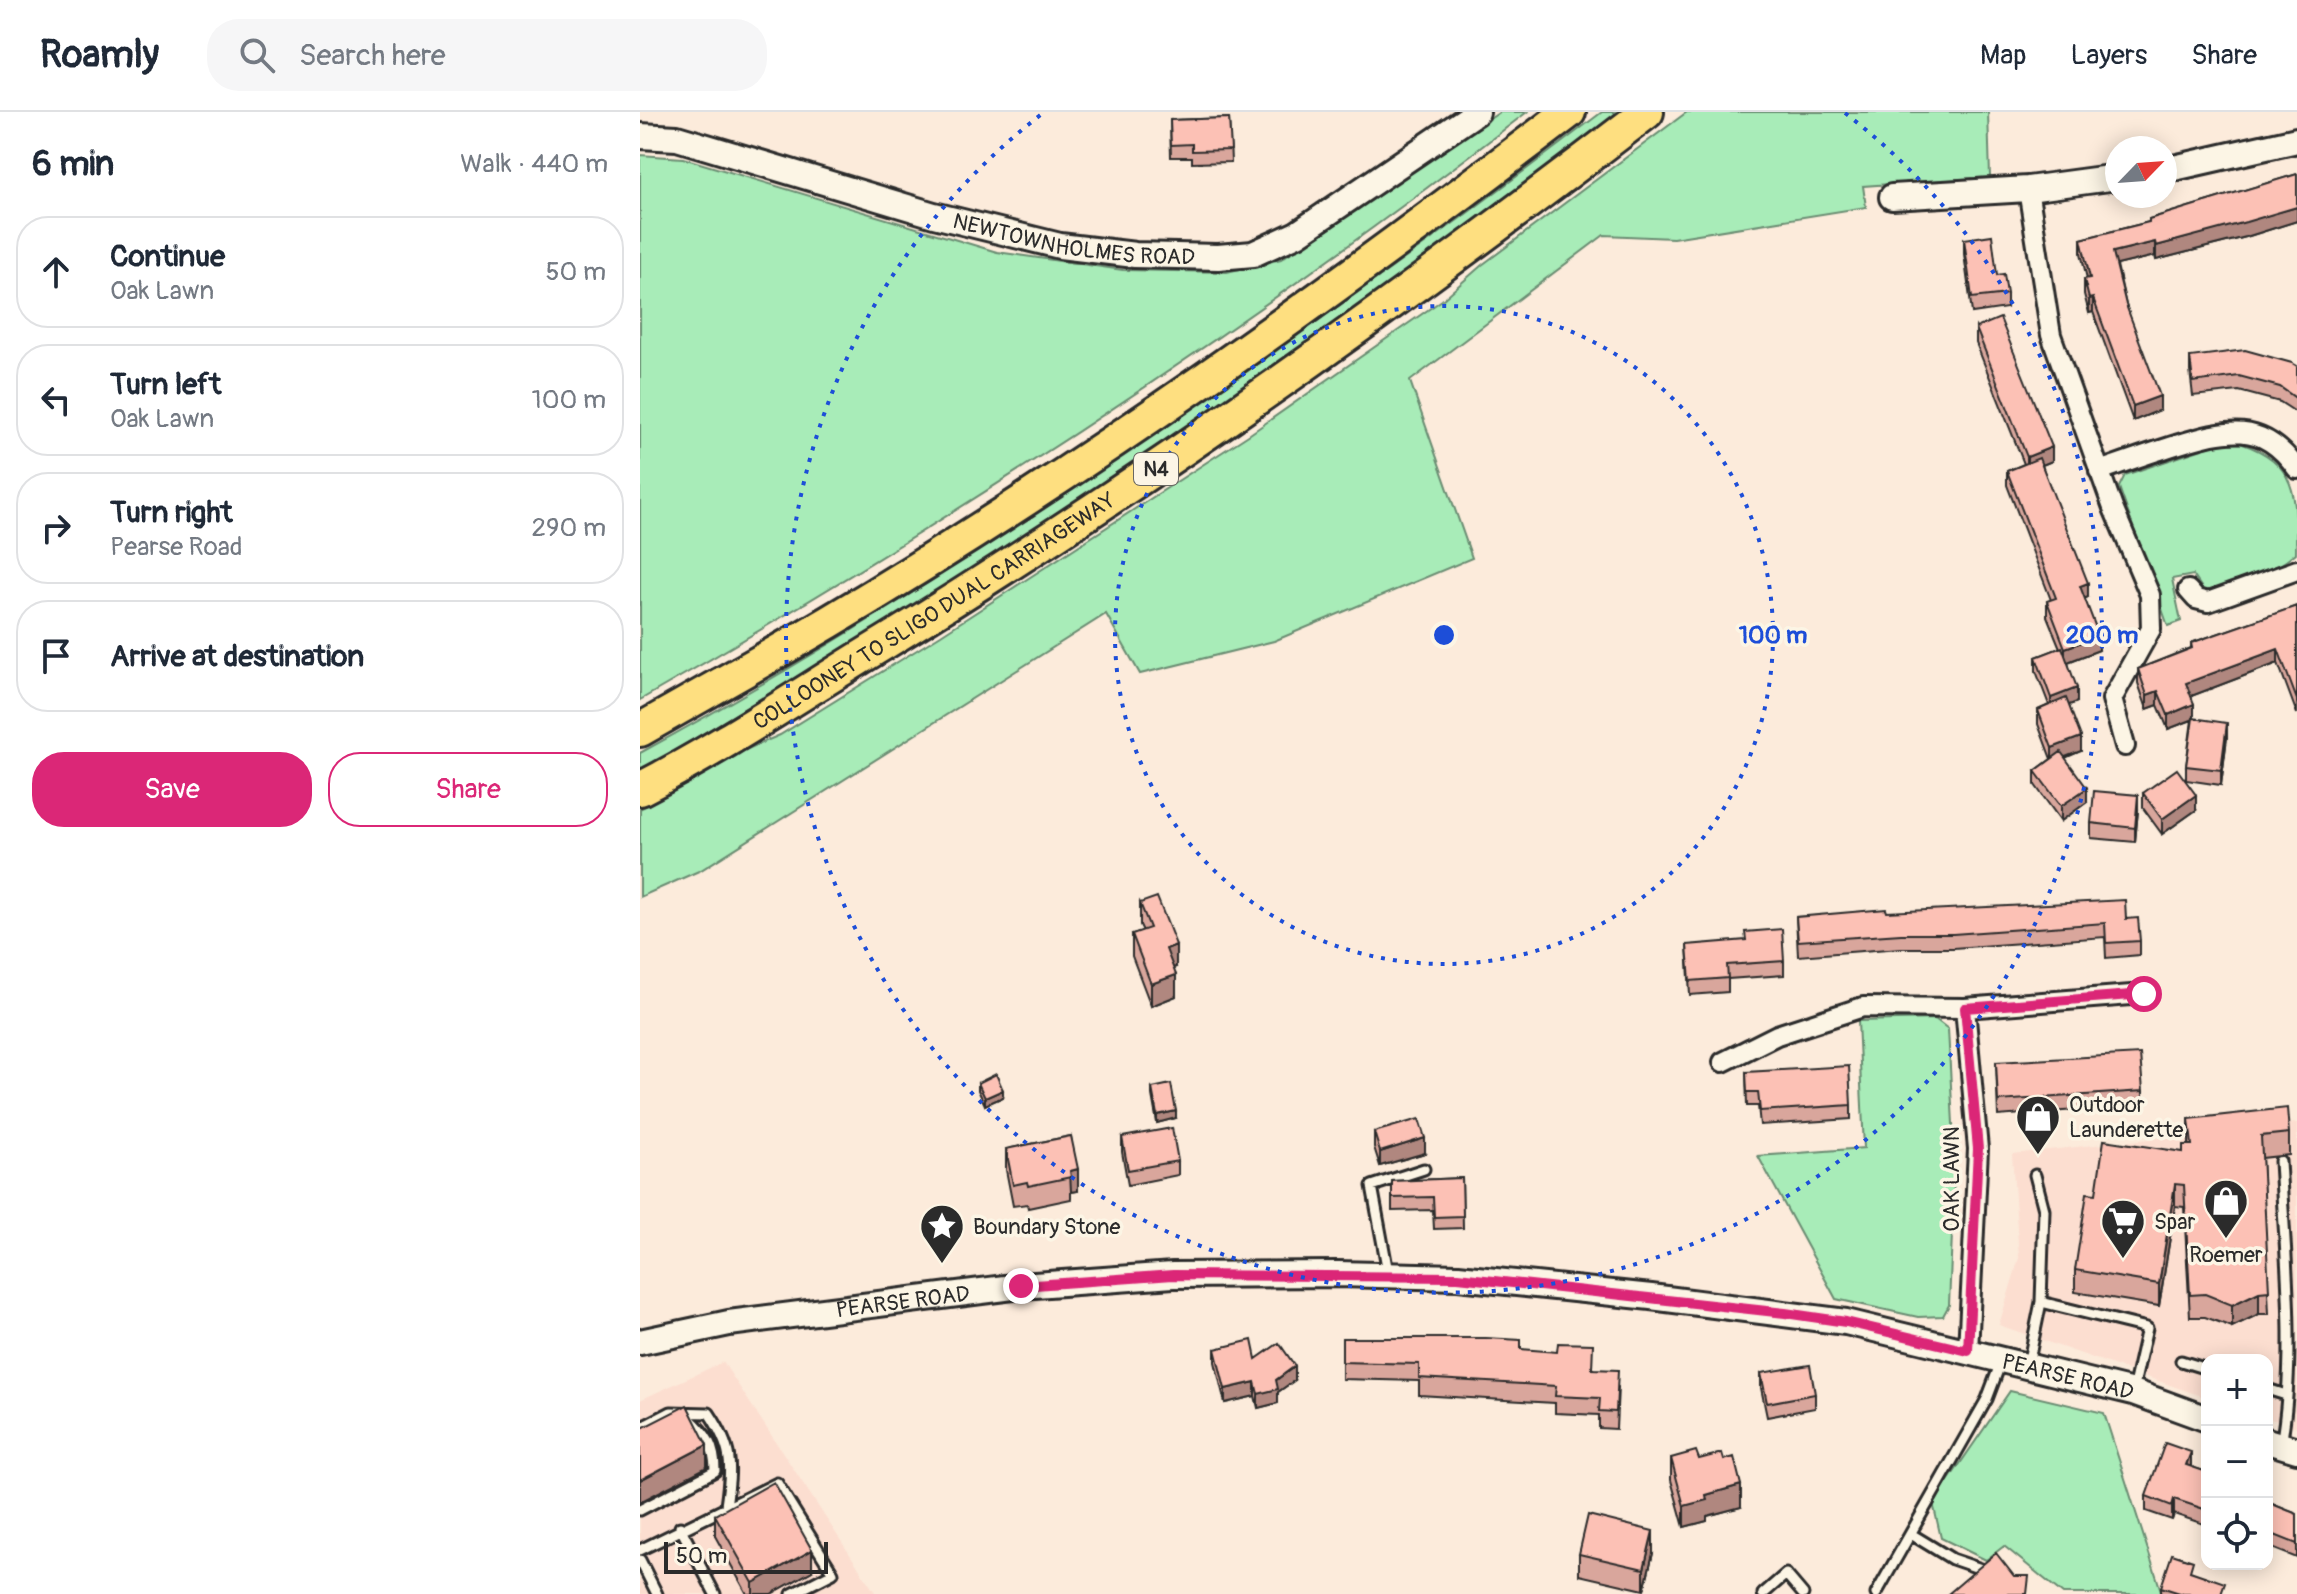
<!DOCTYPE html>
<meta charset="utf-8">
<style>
:root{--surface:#fff;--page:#f6f6f7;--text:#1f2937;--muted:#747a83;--line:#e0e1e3;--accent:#db2777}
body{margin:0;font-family:Pangolin,sans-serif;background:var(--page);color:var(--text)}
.controls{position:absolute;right:24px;bottom:24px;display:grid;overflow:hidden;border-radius:16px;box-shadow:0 4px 20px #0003}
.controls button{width:72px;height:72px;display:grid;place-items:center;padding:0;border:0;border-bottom:2px solid var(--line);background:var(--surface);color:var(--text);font:40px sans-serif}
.compass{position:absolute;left:1465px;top:24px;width:72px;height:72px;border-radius:50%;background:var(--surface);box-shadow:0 4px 20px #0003;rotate:65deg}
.scale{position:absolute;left:24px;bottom:20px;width:164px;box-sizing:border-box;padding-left:8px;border:4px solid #2b2b2b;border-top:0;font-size:22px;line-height:28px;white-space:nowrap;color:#2b2b2b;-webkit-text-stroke:6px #fcf5e5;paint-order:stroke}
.stop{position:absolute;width:24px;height:24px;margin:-18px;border:6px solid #db2777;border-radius:50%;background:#fff}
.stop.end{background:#db2777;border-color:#fff;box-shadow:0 2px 8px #0008}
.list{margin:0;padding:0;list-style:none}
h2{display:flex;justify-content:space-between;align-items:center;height:104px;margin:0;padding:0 32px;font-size:34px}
h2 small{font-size:26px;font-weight:400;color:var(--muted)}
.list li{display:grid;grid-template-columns:52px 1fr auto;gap:24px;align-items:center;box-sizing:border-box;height:112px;margin:0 16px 16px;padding:0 16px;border:2px solid var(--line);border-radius:32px}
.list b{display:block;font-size:30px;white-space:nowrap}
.list p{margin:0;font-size:26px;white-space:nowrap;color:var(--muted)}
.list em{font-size:26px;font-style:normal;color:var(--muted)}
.actions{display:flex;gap:16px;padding:24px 32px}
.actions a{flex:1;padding:18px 0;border:2px solid var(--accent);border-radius:32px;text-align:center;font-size:28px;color:var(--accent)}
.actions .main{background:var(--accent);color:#fff}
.icon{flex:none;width:44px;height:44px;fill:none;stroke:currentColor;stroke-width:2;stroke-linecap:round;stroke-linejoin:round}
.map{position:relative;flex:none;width:1657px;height:1482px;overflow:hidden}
header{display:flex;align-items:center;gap:48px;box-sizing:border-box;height:112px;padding:0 40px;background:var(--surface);border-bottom:2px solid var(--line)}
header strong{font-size:38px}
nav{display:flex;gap:44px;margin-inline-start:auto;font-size:28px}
.search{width:560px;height:72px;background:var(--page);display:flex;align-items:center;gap:20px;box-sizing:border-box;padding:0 28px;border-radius:32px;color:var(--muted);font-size:30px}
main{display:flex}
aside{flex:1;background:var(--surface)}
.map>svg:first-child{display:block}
</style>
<header>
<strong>Roamly</strong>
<div class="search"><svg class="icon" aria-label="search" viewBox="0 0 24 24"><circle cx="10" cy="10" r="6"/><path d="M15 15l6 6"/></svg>Search here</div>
<nav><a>Map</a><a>Layers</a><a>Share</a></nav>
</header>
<main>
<aside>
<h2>6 min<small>Walk · 440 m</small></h2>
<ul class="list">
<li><svg class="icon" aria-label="ahead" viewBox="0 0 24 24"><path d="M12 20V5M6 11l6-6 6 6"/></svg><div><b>Continue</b><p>Oak Lawn</p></div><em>50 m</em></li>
<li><svg class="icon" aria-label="left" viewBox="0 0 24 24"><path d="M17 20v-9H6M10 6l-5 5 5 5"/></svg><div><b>Turn left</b><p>Oak Lawn</p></div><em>100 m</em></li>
<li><svg class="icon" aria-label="right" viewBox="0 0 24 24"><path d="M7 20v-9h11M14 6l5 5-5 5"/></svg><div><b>Turn right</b><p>Pearse Road</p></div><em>290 m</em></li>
<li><svg class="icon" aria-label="arrive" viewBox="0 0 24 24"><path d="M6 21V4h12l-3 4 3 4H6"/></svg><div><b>Arrive at destination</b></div></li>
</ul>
<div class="actions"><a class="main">Save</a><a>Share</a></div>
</aside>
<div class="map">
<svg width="1657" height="1482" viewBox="0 0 1657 1482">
<rect width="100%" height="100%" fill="#fcebdb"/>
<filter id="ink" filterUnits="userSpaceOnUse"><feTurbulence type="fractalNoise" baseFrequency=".0125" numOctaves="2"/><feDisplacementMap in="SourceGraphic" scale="16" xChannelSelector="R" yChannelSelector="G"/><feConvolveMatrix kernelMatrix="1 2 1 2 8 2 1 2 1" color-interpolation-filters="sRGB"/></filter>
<g filter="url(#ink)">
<path fill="#fcded0" d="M1657 1011V1315L1627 1306V1248H1567V1286L1359 1213 1379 1146 1372 1042Z
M83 1250 236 1482H0V1288Z"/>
<path fill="#a8ecb8" stroke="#6a8c72" stroke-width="2" d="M860 0H887C605 218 309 411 0 588V43L43 46 357 140 483 158 587 160 641 147Z
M962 0H988L692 221 328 464 0 659V641C148 561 289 472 429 379 611 258 788 133 962 0Z
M1047 0H1348L1350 65 1223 74 1226 95 1033 126 964 123 770 269 832 446 634 529 500 562 466 502 61 758 0 785V697L103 639 140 623 301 523 610 322 802 188 842 153Z
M1600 331C1657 350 1657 383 1656 441 1633 461 1595 478 1564 479L1553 463 1532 467 1541 509 1528 514 1479 375 1485 363 1577 332Z
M1295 907 1308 917 1315 1050 1309 1193 1303 1204 1278 1205 1196 1187 1118 1044 1224 1036 1218 909Z
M1370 1279 1464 1301 1522 1482H1423L1364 1434 1346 1448 1301 1426 1293 1391Z"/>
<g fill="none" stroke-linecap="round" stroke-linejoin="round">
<g stroke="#2b2b2b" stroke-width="15">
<path id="lane" d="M1640 1049C1645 1142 1657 1242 1641 1333
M1395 1063 1404 1098 1401 1190
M748 1160 732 1074 784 1057
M1541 1249 1567 1257
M1388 1253 1401 1190 1507 1216 1493 1278
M1627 1277 1646 1283
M0 1316 31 1300 69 1301C93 1337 92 1352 86 1394
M0 1398 75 1359C75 1334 67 1322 48 1305
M40 1415 75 1482
M1271 1422 1312 1447 1350 1460
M0 1438 137 1371 193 1461 152 1482
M0 1448 17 1482
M1123 1482 1146 1462 1163 1482
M1236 1482 1347 1287 1361 1250"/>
</g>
<g stroke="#2b2b2b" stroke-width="24">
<path id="street" d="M1388 77 1411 223 1473 396 1510 483 1511 517 1472 587 1485 634
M1459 359C1485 350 1510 341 1536 333 1586 318 1622 307 1657 357
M1548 478 1556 487 1568 490 1657 458
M1325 896 1338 1037 1328 1239
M1083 950 1137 923 1223 895 1325 896 1504 882"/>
</g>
<g stroke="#2b2b2b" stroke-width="30">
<g id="secondary">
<path id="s1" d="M0 24 37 26 294 103 420 134 495 143 578 145 613 142 657 122 837 0"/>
<path d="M1525 58 1657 28"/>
<path d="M1252 85 1388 77 1477 65"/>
<path id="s2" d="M0 1230 89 1211 381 1174 533 1163 698 1162 818 1165 1011 1185 1206 1210 1493 1280 1567 1307"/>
<path d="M1627 1329 1657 1338"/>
</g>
</g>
<g stroke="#2b2b2b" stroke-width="38">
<g id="highway">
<path d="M0 618C63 582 126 547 189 510 446 357 691 182 929 0"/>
<path id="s3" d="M0 677C84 634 165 579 246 530 510 368 761 189 1007 0"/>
</g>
</g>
<use href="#lane" stroke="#fcf5e5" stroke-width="9"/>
<use href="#street" stroke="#fcf5e5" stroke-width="18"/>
<use href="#secondary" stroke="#fcf5e5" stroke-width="24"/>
<use href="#highway" stroke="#fedf80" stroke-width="32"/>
</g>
<path fill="#d9a69c" stroke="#2b2b2b" stroke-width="2" d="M589 6 591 50 552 51V45H531L530 8Z
M1657 62V109L1606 125 1516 148 1515 144 1477 153 1486 193 1520 298 1493 309 1453 200 1449 201 1444 182V167H1447L1441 141V127L1509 110V107Z
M1324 127 1357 163 1367 182V196L1332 201 1324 142Z
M1336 216 1412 349 1402 353 1448 485 1444 487 1459 538 1428 550 1437 590 1429 593 1441 639 1425 646 1447 690 1421 709 1395 673V659L1411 647 1398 612V598L1409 593 1396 559V545L1420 536 1407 504V489L1411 488 1367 373V359L1384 352 1336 231Z
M1550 245 1657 254V301L1640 290 1599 279 1553 284 1550 259Z
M1657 494V602L1638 551 1551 584 1554 607 1587 625 1581 673 1546 668V654L1552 608 1528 617 1518 593 1507 597 1498 571V557L1551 536V531Z
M1503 681 1556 698 1522 722 1503 696Z
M1498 698 1495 730 1451 726V711Z
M500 791 536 855 533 856 536 884 511 894 492 844V822L503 819 500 813Z
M1247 800 1486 807 1500 829V843L1466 846 1465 825 1313 836H1261L1158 844 1156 805Z
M1047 833 1144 849V863L1088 867V880L1050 883Z
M1356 950 1503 979V993L1358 1004Z
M1106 960 1211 993V1007L1120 1013 1118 994H1107Z
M338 971 363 985 345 993 338 978Z
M512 976 536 1006 517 1011 512 983Z
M1549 1007 1649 1021V1043L1622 1046 1629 1202H1619L1592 1215 1565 1205H1550L1544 1095 1535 1094 1519 1194 1435 1180V1158L1456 1082 1543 1040 1549 1033Z
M734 1020 785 1041 740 1054 734 1035Z
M431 1024 438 1079 431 1080V1087L388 1096 387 1092 373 1094 366 1058V1037Z
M482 1025 538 1049V1063L488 1073 482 1040Z
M822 1066 823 1116 794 1117 793 1098 752 1099V1069Z
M702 1226 881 1237 953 1257 978 1275 976 1317 959 1316V1303L915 1301V1291L779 1283V1269L702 1267Z
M575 1237 655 1268 638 1280V1291L618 1296 615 1284 585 1291 575 1250Z
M1121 1261 1175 1282V1296L1127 1305 1121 1276Z
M1031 1346 1059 1347 1101 1395 1067 1404V1409L1044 1415 1031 1368Z
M1551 1355 1567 1360V1413L1534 1402 1532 1408 1506 1399V1384Z
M1627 1390 1657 1402V1446L1627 1434Z
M75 1403 172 1459 131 1482H107L75 1424Z
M1013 1441 1004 1478 939 1463V1442Z
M1521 1475 1585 1482H1521Z"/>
<path fill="#b0877f" stroke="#2b2b2b" stroke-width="2" d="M1657 95V109L1606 125 1516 148V134Z
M1515 130V144L1473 154V140Z
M1453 186V200L1449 201V187Z
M1520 284V298L1493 309V294Z
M1412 335V349L1387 359V345Z
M1448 471V485L1440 489V474Z
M1459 524V538L1425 551V536Z
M1638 537V551L1546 586V571Z
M1437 576V590L1411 600V586Z
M1518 579V593L1507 597V583Z
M1554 592V607L1528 617V603Z
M1587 611V625L1581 673V658Z
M1441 625V639L1412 650V636Z
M1447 676V690L1421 709V694Z
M1498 683V698L1495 730V716Z
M1556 683V698L1522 722V707Z
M536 833V855L526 858V837Z
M536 863V884L511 894V872Z
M363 978V985L345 993V986Z
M536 999V1006L517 1011V1003Z
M785 1026V1041L740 1054V1040Z
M438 1057V1079L431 1080 430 1059Z
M1535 1072V1094L1519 1194V1172Z
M1619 1180V1202L1592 1215V1193Z
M655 1254V1268L638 1280V1291L618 1296V1282Z
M615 1270V1284L585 1291V1277Z
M67 1333V1355L0 1390V1368Z
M1551 1340V1355L1546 1353Z
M1101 1373V1395L1067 1404V1409L1044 1415V1394L1066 1383Z
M1534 1387V1402L1532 1408V1394Z
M1013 1419V1441L1004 1478V1457Z
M172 1438V1459L131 1482H113V1471Z"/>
<path fill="#fcc1b5" stroke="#2b2b2b" stroke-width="2" d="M589 6 591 38 552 39V32L531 33 530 8Z
M1657 62V95L1606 110 1516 134 1515 130 1473 140 1486 193 1520 284 1493 294 1453 186 1449 187 1444 167 1450 166 1441 127 1509 110V107Z
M1352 123 1357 163 1364 162 1367 182 1332 186 1324 127Z
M1360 206 1412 335 1387 345 1336 216Z
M1605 238 1652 251 1657 254V287L1640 275 1599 264 1553 270 1550 245Z
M1399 346 1448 471 1440 474 1459 524 1425 536 1407 489 1416 486 1367 359Z
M1657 494V588L1638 537 1546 571 1554 592 1528 603 1518 579 1507 583 1498 557 1552 536 1551 531Z
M1422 535 1437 576 1411 586 1396 545Z
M1426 586 1441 625 1412 636 1398 598Z
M1553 606 1587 611 1581 658 1546 654Z
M1421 640 1447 676 1421 694 1395 659Z
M1537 657 1556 683 1522 707 1503 681Z
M1454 679 1498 683 1495 716 1451 711Z
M517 785 536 833 526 837 536 863 511 872 492 822 510 816 500 791Z
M1485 788 1486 807 1498 806 1500 829 1466 831 1465 811 1313 822H1261L1158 829 1156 805 1246 797 1247 800Z
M1142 817 1144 849 1087 853 1088 866 1050 869 1047 833 1106 828 1105 820Z
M1500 942 1503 979 1358 989 1356 950Z
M1209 954 1211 993 1120 999 1118 980H1107L1106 960Z
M356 962 363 978 345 986 338 971Z
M531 972 536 999 517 1003 512 976Z
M1647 996 1649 1021 1621 1024 1629 1179 1619 1180 1592 1193 1565 1182 1550 1183 1544 1073 1535 1072 1519 1172 1435 1158 1447 1081 1456 1082 1464 1028 1543 1040V1033H1552L1549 1007Z
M779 1007 785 1026 740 1040 734 1020Z
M532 1016 538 1049 488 1058 482 1025Z
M431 1024 438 1057 430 1059 431 1065 388 1074 387 1070 373 1073 366 1037Z
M822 1066 823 1104 794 1105 793 1085 752 1086V1069Z
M702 1226H846L881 1228V1237L917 1240 918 1231 953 1232 952 1257 978 1258 976 1300 959 1299 960 1286 915 1284 916 1274 779 1266V1252L702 1250Z
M612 1228 616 1247 639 1231 655 1254 636 1268 638 1277 618 1282 615 1270 585 1277 575 1237Z
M1170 1253 1175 1282 1127 1291 1121 1261Z
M47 1293 67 1333 0 1368V1317Z
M1525 1331 1551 1340 1546 1353 1567 1360V1398L1534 1387 1532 1394 1506 1384Z
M1056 1339 1059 1347 1082 1341 1084 1348 1094 1345 1101 1373 1066 1383 1067 1388 1044 1394 1031 1346Z
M134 1370 172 1438 113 1471 75 1403Z
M1627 1390 1657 1402V1432L1627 1420Z
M948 1403 1013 1419 1004 1457 939 1442Z
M1356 1441 1374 1464H1389L1387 1482H1308Z
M1532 1442 1553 1449 1550 1459 1585 1471 1581 1482H1543L1521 1475Z"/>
</g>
<g fill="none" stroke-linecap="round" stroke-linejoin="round" filter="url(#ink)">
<path stroke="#db2777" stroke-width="10" d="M381 1174 533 1163 818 1165 1145 1201 1206 1210 1328 1239 1338 1037 1325 896 1504 882"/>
</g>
<g fill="none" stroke="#1d4ed8" stroke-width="4" stroke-dasharray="4 8">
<circle cx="804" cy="523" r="329"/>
<path d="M1205 1A658 658 0 1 1 403 1"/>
</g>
<defs>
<g id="shop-pin" transform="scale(2.3)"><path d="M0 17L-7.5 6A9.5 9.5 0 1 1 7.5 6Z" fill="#2b2b2b" stroke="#fcf5e5"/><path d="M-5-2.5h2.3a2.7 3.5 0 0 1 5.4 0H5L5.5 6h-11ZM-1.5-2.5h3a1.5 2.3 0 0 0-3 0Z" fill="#fff"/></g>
<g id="supermarket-pin" transform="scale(2.3)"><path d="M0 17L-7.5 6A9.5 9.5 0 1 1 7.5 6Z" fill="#2b2b2b" stroke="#fcf5e5"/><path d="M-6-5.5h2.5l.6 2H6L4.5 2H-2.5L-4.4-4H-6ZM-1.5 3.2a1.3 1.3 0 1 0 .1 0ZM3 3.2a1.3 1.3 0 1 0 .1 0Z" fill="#fff"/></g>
<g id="sight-pin" transform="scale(2.3)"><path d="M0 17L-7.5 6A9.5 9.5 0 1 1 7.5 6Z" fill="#2b2b2b" stroke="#fcf5e5"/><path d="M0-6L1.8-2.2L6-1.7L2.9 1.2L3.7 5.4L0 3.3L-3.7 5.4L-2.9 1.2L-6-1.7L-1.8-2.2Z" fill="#fff"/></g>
</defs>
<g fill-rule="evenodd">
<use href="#shop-pin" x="1398" y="1005"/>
<use href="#shop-pin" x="1586" y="1089"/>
<use href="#supermarket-pin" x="1483" y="1109"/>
<use href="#sight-pin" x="302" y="1114"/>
</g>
<g text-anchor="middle" stroke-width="7" stroke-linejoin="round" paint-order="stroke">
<rect fill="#fcf5e5" stroke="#6a6863" stroke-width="2" x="494" y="341" width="44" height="32" rx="6"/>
<g font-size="20" font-weight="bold" fill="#2b2b2b">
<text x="516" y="364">N4</text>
</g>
<g font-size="22" fill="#2b2b2b" stroke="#fcf5e5">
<text dy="8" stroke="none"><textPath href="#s1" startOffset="448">NEWTOWNHOLMES ROAD</textPath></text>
<text dy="8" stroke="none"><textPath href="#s3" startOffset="344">COLLOONEY TO SLIGO DUAL CARRIAGEWAY</textPath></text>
<text transform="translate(1311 1067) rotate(-90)" y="8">OAK LAWN</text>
<text dy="8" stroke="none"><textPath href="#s2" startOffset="266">PEARSE ROAD</textPath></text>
<text dy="8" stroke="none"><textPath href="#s2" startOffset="1442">PEARSE ROAD</textPath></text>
</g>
<g font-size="22" fill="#2b2b2b" stroke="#fcf5e5" text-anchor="start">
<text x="1429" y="1000">Outdoor<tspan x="1429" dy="25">Launderette</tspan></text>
<text x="1514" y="1117">Spar</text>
<text x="333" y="1122">Boundary Stone</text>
<text x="1586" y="1150" text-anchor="middle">Roemer</text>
</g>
</g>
<circle cx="804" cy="523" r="12" fill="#1d4ed8" stroke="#fcf5e5" stroke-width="4"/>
<g font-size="24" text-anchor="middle" font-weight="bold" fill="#1d4ed8" stroke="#fcf5e5" stroke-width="7" stroke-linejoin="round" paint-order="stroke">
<text x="1133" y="531">100 m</text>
<text x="1462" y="531">200 m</text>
</g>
</svg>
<div class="controls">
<button>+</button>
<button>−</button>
<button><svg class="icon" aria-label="locate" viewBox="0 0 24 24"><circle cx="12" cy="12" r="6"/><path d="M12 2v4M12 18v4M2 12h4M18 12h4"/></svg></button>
</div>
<svg class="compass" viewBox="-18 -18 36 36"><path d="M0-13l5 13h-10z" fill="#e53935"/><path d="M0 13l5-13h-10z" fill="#747a83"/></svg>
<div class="scale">50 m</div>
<div class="stop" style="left:1504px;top:882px"></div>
<div class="stop end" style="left:381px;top:1174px"></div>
</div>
</main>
